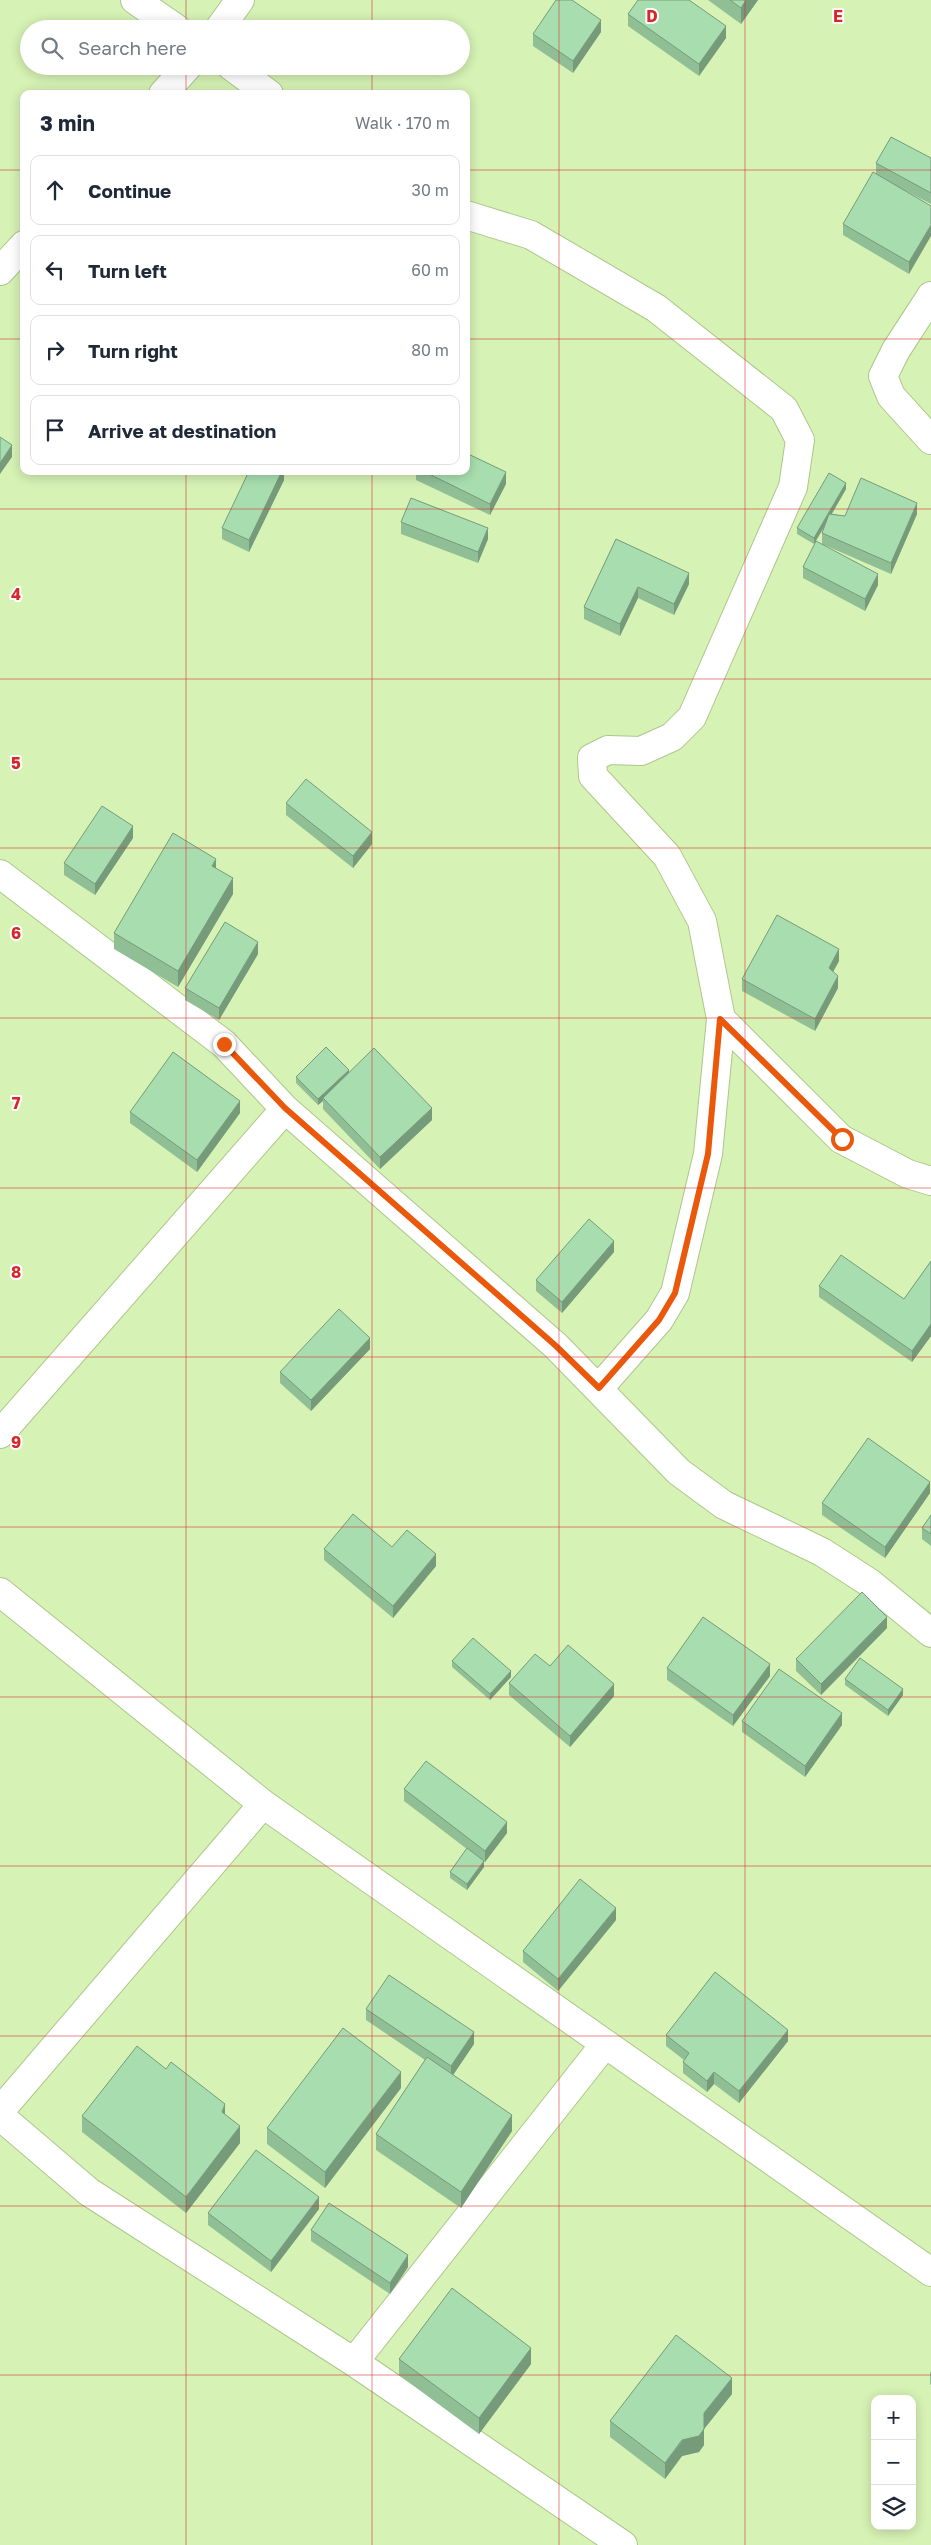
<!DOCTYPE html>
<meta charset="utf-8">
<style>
:root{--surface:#fff;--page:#f2f2f3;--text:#1f2937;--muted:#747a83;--line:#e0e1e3}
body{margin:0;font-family:"Golos Text",sans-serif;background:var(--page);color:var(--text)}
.controls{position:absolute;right:15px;bottom:15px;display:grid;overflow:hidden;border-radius:10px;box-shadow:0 2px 12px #0003}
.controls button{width:45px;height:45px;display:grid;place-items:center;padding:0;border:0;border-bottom:1px solid var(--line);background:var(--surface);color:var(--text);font:25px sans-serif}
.stop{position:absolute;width:15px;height:15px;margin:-11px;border:4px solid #ea580c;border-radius:50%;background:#fff}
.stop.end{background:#ea580c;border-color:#fff;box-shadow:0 1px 5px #0008}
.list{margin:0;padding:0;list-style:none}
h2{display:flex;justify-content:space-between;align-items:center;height:65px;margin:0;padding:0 20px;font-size:21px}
h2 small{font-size:16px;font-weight:400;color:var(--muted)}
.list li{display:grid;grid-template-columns:32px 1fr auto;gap:15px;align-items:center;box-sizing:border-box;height:70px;margin:0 10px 10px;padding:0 10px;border:1px solid var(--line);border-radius:10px}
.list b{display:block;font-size:19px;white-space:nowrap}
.list em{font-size:16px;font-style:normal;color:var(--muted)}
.icon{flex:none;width:28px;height:28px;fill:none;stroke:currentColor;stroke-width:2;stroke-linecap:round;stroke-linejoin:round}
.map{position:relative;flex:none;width:931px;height:2545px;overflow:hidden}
.search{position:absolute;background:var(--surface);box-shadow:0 2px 12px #0003;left:20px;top:20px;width:450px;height:55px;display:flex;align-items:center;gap:12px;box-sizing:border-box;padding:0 18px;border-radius:28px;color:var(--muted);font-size:19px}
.panel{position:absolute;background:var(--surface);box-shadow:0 2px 12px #0003;left:20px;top:90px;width:450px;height:385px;border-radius:10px}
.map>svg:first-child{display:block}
</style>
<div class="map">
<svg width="931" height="2545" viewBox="0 0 931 2545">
<rect width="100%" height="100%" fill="#d6f2b4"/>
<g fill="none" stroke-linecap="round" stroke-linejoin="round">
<g stroke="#acc78b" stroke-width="30">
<path id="minor" d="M135 0 177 29
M219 29 240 0
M231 66 269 94
M163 94 188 66
M466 215 531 235 656 308 784 409 800 440 793 487 692 717 672 737 641 751 608 750 592 758 593 776 667 856 702 921 721 1019 708 1154 675 1293 659 1320 599 1388
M0 271 24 245
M931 296 896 350 883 376 891 396 931 440
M0 874 224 1044 285 1109 556 1346 679 1472 724 1505 822 1552 870 1583 931 1633
M721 1019 841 1139 908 1174 931 1181
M0 1434 285 1109
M0 1592 263 1804 931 2272
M0 2111 263 1804
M0 2116 89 2192 354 2362 623 2545
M354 2362 605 2044"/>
</g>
<use href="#minor" stroke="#fff" stroke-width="28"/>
</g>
<path fill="#90bf96" d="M708 0H758L741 24Z
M628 14 726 38 699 76 628 26Z
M601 32 573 73 533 46V34Z
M931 158V204L902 189 931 206 909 274 843 235V224L876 174V163Z
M284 471V480L249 552 222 539V528Z
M416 471H466L506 484 490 515 416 480Z
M846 489 832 514 845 516 917 514 891 574 822 544 878 585 865 611 803 578V567L822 544V533L823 529 814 544 797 534V528Z
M401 522 488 539 478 563 401 534Z
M616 539 689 584 674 615 638 598 620 636 584 619V607Z
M286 803 372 844 353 868 286 815Z
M133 838 95 895 64 875V863Z
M216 869 233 894 178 987 114 949V933Z
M258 954 219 1020 185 1000V988Z
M839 961 833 972 838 988 815 1031 742 991V979Z
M349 1073 432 1120 380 1169 323 1109V1101L318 1105 296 1083V1077Z
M130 1112 240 1113 197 1172 130 1123Z
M614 1252 562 1313 536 1291V1280Z
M931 1261V1336L912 1362 819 1297V1286L904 1299Z
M370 1349 311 1411 280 1383V1372Z
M930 1493 885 1558 822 1515V1503Z
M931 1515V1546L922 1539V1528Z
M392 1547 436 1566 393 1618 324 1560V1549Z
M887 1628 821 1695 796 1671V1659Z
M452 1661 511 1677 490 1700 452 1667Z
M550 1666 614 1696 570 1747 509 1695V1683Z
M667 1668 770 1676 733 1726 667 1680Z
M845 1679 903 1695 888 1716 845 1685Z
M742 1721 842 1725 805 1777 742 1732Z
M404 1789 507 1833 485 1862H484V1867L467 1890 450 1878V1872L467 1849 404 1801Z
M616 1920 558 1991 523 1962V1951Z
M366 2009 474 2044 453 2075 512 2131 461 2208 376 2150V2134L425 2060 366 2020Z
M666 2035 788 2041 739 2103 714 2084 707 2092 683 2073V2062L684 2060 666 2046Z
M401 2088 325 2188 267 2144V2128Z
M225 2115 240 2143 186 2213 82 2132V2116Z
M319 2209 271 2272 208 2225V2213Z
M311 2230 408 2267 390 2294 311 2241Z
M399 2359 531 2364 479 2434 399 2375Z
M931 2371V2385L930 2384V2373Z
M732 2394 704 2429V2445L699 2452 682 2456 665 2479 610 2437V2421Z"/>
<path fill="#769b7a" d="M746 0H758L741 24V8Z
M601 20V32L573 73V61Z
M726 26V38L699 76V64Z
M931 225V236L909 274V262Z
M12 445V457L0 474V463Z
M282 471H284V480L249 552V540Z
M506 472V484L490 515V504Z
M846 483V489L814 544V538Z
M917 503V514L891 574V563Z
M488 528V539L478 563V552Z
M689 573V584L674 615V604Z
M878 574V585L865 611V599Z
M638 587V598L620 636V624Z
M133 826V838L95 895V884Z
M372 832V844L353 868V856Z
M216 859V875L212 866Z
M233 878V894L178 987V971Z
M258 942V954L219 1020V1008Z
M839 949V961L829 979V968Z
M838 976V988L815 1031V1019Z
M349 1070V1076L323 1098V1101L318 1105V1099Z
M240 1101V1113L197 1172V1160Z
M432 1108V1120L380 1169V1157Z
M614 1241V1252L562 1313V1302Z
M931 1324V1336L912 1362V1351Z
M370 1338V1349L311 1411V1400Z
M930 1482V1493L885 1558V1547Z
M436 1554V1566L393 1618V1606Z
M887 1617V1628L821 1695V1684Z
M770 1664V1676L733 1726V1715Z
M511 1671V1677L490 1700V1694Z
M614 1684V1696L570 1747V1736Z
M903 1689V1695L888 1716V1710Z
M842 1713V1725L805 1777V1766Z
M507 1822V1833L485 1862V1851Z
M484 1861V1867L467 1890V1884Z
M616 1908V1920L558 1991V1979Z
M788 2030V2041L739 2103V2091Z
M474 2032V2044L451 2078V2066Z
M401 2072V2088L325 2188V2172Z
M714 2072V2084L707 2092V2081Z
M225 2104V2120L222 2112Z
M512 2115V2131L461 2208V2192Z
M240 2126V2143L186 2213V2197Z
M319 2197V2209L271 2272V2261Z
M408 2255V2267L390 2294V2283Z
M531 2348V2364L479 2434V2418Z
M732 2378V2394L704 2429V2445L699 2452 682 2456 665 2479V2463Z"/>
<path fill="#a8deaf" stroke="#769b7a" d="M556 0H572L601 20 573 61 533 34Z
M638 0H689L726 26 699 64 628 14Z
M730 0H746L741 8Z
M891 137 931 158V193L876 163Z
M873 172 931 206V225L909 262 843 224Z
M0 437 12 445 0 463Z
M466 453 506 472 490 504 423 471H466Z
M249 471H282L249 540 222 528Z
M829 473 846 483 814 538 797 528Z
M861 478 917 503 891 563 822 533 829 514 845 516Z
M411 498 488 528 478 552 401 522Z
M616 539 689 573 674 604 638 587 620 624 584 607Z
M816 541 878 574 865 599 803 567Z
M306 779 372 832 353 856 286 803Z
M102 806 133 826 95 884 64 863Z
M173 833 216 859 212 866 233 878 178 971 114 933Z
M777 915 839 949 829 968 838 976 815 1019 742 979Z
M225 922 258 942 219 1008 185 988Z
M326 1047 349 1070 318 1099 296 1077Z
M374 1048 432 1108 380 1157 323 1098Z
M173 1052 240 1101 197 1160 130 1112Z
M589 1219 614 1241 562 1302 536 1280Z
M841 1255 904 1299 931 1261V1324L912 1351 819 1286Z
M339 1309 370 1338 311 1400 280 1372Z
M868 1438 930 1482 885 1547 822 1503Z
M353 1514 392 1547 407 1530 436 1554 393 1606 324 1549Z
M931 1515V1534L922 1528Z
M862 1592 887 1617 821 1684 796 1659Z
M703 1617 770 1664 733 1715 667 1668Z
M473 1638 511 1671 490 1694 452 1661Z
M568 1645 614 1684 570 1736 509 1683 535 1654 550 1666Z
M860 1658 903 1689 888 1710 845 1679Z
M779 1669 842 1713 805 1766 742 1721Z
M426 1761 507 1822 485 1851 404 1789Z
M467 1848 484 1861 467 1884 450 1872Z
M580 1879 616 1908 558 1979 523 1951Z
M715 1972 788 2030 739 2091 714 2072 707 2081 683 2062 689 2053 666 2035Z
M389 1975 474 2032 451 2066 366 2009Z
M343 2028 401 2072 325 2172 267 2128Z
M137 2046 166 2069 171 2062 225 2104 222 2112 240 2126 186 2197 82 2116Z
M427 2057 512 2115 461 2192 376 2134Z
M256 2150 319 2197 271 2261 208 2213Z
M329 2203 408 2255 390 2283 311 2230Z
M452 2288 531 2348 479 2418 399 2359Z
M676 2335 732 2378 704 2413V2429L699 2436 682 2440 665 2463 610 2421Z"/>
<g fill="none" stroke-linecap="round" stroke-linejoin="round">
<path stroke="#ea580c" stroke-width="6" d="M224 1044 285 1108 556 1346 599 1388 659 1320 675 1293 708 1154 720 1019 842 1139"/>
</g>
<path fill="none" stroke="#d62828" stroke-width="1" stroke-opacity="0.55" d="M186 0V29M372 0V29M559 0V2545M745 0V2545M186 66V94M372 66V94M0 170H24M466 170H931M0 339H24M466 339H931M186 471V2545M372 471V2545M0 509H931M0 679H931M0 848H931M0 1018H931M0 1188H931M0 1357H931M0 1527H931M0 1697H931M0 1866H931M0 2036H931M0 2206H931M0 2375H931"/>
<g font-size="16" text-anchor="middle" font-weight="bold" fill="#d62828" stroke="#fff" stroke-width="4" stroke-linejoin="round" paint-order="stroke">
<text x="652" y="22">D</text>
<text x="838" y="22">E</text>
<text x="16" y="600">4</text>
<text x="16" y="769">5</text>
<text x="16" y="939">6</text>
<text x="16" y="1109">7</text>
<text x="16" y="1278">8</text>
<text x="16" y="1448">9</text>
</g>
</svg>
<div class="controls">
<button>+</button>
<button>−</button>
<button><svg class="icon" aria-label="layers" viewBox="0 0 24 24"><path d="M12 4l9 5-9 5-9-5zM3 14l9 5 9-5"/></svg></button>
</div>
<div class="stop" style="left:842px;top:1139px"></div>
<div class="stop end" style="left:224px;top:1044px"></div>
<div class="search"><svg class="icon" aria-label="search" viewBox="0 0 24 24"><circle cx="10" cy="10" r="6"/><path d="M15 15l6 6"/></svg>Search here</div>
<section class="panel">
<h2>3 min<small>Walk · 170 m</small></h2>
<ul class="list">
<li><svg class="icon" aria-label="ahead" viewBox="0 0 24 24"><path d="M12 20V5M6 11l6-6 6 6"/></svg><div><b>Continue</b></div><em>30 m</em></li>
<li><svg class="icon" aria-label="left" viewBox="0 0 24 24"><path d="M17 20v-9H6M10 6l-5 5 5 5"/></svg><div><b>Turn left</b></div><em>60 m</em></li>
<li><svg class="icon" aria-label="right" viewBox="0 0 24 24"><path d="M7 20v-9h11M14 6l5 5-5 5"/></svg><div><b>Turn right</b></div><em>80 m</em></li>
<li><svg class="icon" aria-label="arrive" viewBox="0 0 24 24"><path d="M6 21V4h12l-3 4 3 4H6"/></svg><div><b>Arrive at destination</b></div></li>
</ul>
</section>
</div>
